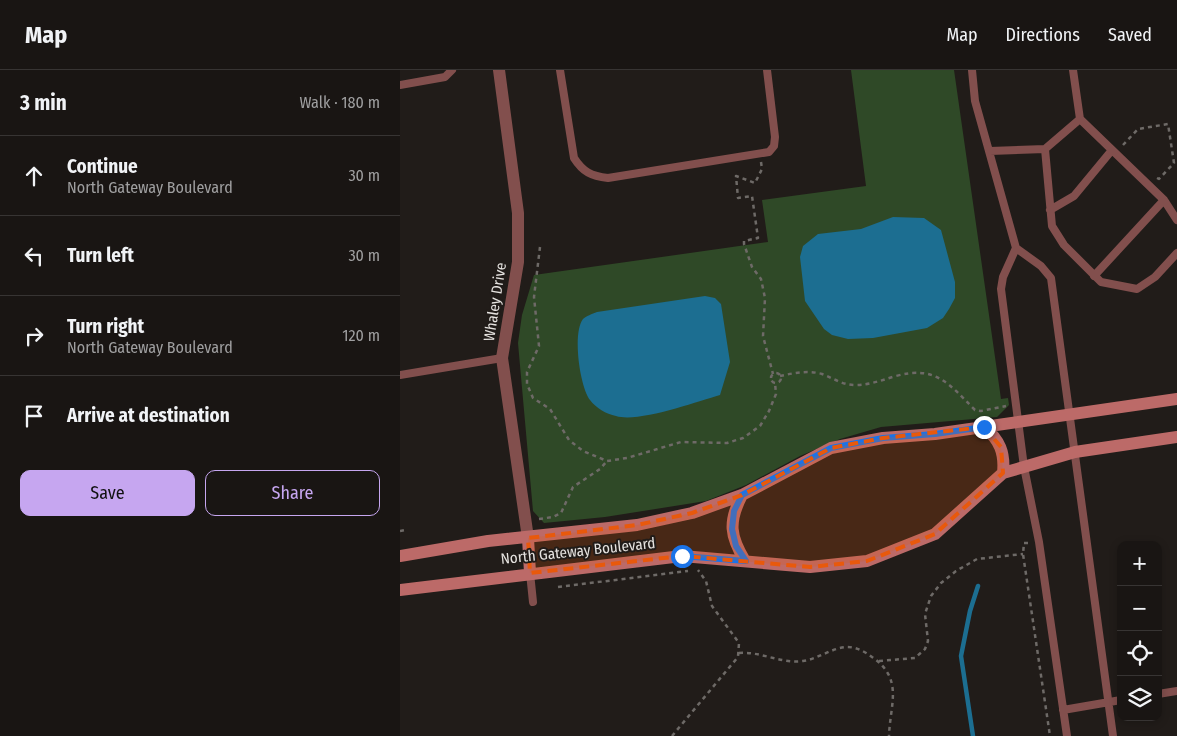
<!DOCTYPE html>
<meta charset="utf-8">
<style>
:root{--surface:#191513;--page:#221e1c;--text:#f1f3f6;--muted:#9f9fa0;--line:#373433;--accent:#c6a6f0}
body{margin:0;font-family:"Fira Sans Condensed",sans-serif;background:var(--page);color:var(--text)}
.controls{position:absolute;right:15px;bottom:15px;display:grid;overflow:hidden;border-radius:10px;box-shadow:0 2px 8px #0003}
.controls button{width:45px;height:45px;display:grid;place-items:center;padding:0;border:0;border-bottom:1px solid var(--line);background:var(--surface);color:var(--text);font:25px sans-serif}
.stop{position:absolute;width:15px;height:15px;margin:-11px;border:4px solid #1a73e8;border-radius:50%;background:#fff}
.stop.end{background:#1a73e8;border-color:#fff;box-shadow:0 1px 5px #0008}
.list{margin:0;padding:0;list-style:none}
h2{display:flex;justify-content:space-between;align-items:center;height:65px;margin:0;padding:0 20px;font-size:21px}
h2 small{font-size:16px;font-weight:400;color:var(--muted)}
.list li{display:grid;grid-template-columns:32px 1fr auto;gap:15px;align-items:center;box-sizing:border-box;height:80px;padding:0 20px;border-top:1px solid var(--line)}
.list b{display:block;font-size:19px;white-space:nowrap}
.list p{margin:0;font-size:16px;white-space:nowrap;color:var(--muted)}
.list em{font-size:16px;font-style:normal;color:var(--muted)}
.actions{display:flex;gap:10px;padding:15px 20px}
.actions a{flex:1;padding:11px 0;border:1px solid var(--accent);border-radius:10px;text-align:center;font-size:18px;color:var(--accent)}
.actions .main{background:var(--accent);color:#111}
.icon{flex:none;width:28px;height:28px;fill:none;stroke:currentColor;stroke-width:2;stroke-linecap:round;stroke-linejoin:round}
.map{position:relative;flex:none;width:777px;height:666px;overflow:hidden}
header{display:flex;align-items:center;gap:30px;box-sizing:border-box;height:70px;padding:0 25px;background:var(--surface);border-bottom:1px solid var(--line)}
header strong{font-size:24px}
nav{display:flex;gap:28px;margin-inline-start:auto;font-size:18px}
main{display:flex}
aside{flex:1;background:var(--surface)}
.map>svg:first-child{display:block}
</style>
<header>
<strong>Map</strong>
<nav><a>Map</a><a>Directions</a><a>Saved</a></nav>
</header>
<main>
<aside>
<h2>3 min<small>Walk · 180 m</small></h2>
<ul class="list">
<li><svg class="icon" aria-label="ahead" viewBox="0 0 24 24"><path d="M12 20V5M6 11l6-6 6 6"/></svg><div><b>Continue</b><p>North Gateway Boulevard</p></div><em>30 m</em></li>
<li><svg class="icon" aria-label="left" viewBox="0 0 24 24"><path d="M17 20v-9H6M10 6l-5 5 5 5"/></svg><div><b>Turn left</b></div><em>30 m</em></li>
<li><svg class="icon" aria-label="right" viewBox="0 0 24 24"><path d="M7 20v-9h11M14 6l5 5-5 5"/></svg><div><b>Turn right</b><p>North Gateway Boulevard</p></div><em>120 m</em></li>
<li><svg class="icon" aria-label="arrive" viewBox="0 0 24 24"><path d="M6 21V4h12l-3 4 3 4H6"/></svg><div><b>Arrive at destination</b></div></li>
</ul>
<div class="actions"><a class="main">Save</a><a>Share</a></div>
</aside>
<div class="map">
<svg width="777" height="666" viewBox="0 0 777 666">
<rect width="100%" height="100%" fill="#211c19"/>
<path fill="#2f4927" d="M451 0H554L601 329 608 328 609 335 597 347 481 357 440 369 400 386 346 415 306 431 205 447 144 453 133 441 118 273 122 245 134 205 368 172 362 130 466 116Z"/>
<path fill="#1c6e91" d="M493 147 524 148 541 160 555 212V228L549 239 543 248 527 258 473 268 448 269 432 265 424 259 405 231 400 187 403 176 418 164 461 159Z
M305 226 315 228 321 234 330 292 320 325C296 332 238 353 216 346 206 344 196 338 190 330 180 317 172 263 183 249 186 246 192 244 197 242Z"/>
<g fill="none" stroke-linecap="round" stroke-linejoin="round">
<path stroke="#1c6e91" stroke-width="4.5" d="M573 666 561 586 570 541 578 516"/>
<path stroke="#6e6a67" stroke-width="2.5" stroke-dasharray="4 4" stroke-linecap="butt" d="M723 75 738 59 768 54 774 93 759 109 757 108
M361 92 362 99 355 113 336 106 338 128 352 126 358 168 344 171V174L352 197 361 209 365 228 363 266 373 304
M140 177 134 227 139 276 127 302V314L133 328 150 339 169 370 183 381 207 391 227 388 281 372 327 373 343 368 360 356 369 341 376 324 375 313
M371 308a5 5 0 1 1 10 0a5 5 0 1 1-10 0Z
M380 306C394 303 408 300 422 304 433 308 442 315 455 315 470 315 482 310 496 306 536 295 549 314 575 340L581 341 606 336
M139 449 153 447 161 443 173 417 200 399 207 391
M0 461 5 460
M628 473H624L623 484 650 666
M158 517 288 501
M339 583C360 581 381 594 403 591 418 589 431 578 447 577 456 577 464 581 472 587 504 609 490 634 489 666
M479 591 515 588 525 579 528 571 525 544 531 526 541 513 556 501 577 489 623 484
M272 666 338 587 339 573 312 536 306 511 298 500"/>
<path stroke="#824f4d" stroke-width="8" d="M160 0 174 88C183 102 191 106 208 108L369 82 374 76 375 67 367 0
M572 0 575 31 616 178 603 207 601 219 624 397 639 472 667 666
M673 0 680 49
M0 15 45 7 52 0
M645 79 652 156 664 175 701 212 737 219 755 207 777 183
M590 81 645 79 680 49 764 130 777 150
M650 140 674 126 712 80
M616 178 641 196 651 208 713 666
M694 206 764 130
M0 305 102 288
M130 503 133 532
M758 624 777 621
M663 640 721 630"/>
<path stroke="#824f4d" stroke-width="12" d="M99 0 118 143V192L102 288 128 468"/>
<path stroke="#bc6a68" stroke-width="12" d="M584 357C600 370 605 383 603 403
M342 425C328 452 330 466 345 491
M128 468 130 503
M0 486 88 471 237 455 292 443 342 425 431 378 483 368 535 364 777 329
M0 520 282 486 410 497 467 491 535 464 603 403 675 382 777 367"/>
</g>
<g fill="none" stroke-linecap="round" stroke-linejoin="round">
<path stroke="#1a73e8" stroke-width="6" d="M282 486 346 491 336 476 332 459 334 441 342 425 431 378 483 368 535 364 584 357"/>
</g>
<path fill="#e8590c" fill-opacity="0.2" stroke="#e8590c" stroke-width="4" stroke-dasharray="10 6" stroke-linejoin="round" d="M584 357 601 377 603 403 535 464 467 491 410 497 282 486 130 503 128 468 237 455 292 443 342 425 431 378 483 368Z"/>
<g text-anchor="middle" stroke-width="4" stroke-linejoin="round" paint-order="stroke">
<g font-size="15" fill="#e6e3e0" stroke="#211c19">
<text transform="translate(95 232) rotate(-81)" y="5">Whaley Drive</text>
<text transform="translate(178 481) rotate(-6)" y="5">North Gateway Boulevard</text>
</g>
</g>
</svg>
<div class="controls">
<button>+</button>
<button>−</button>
<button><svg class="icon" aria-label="locate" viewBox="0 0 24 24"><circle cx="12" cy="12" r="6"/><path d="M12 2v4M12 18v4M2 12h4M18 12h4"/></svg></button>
<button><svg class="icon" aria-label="layers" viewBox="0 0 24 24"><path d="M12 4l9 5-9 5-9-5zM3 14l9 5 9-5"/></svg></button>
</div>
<div class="stop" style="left:282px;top:486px"></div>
<div class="stop end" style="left:584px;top:357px"></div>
</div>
</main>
